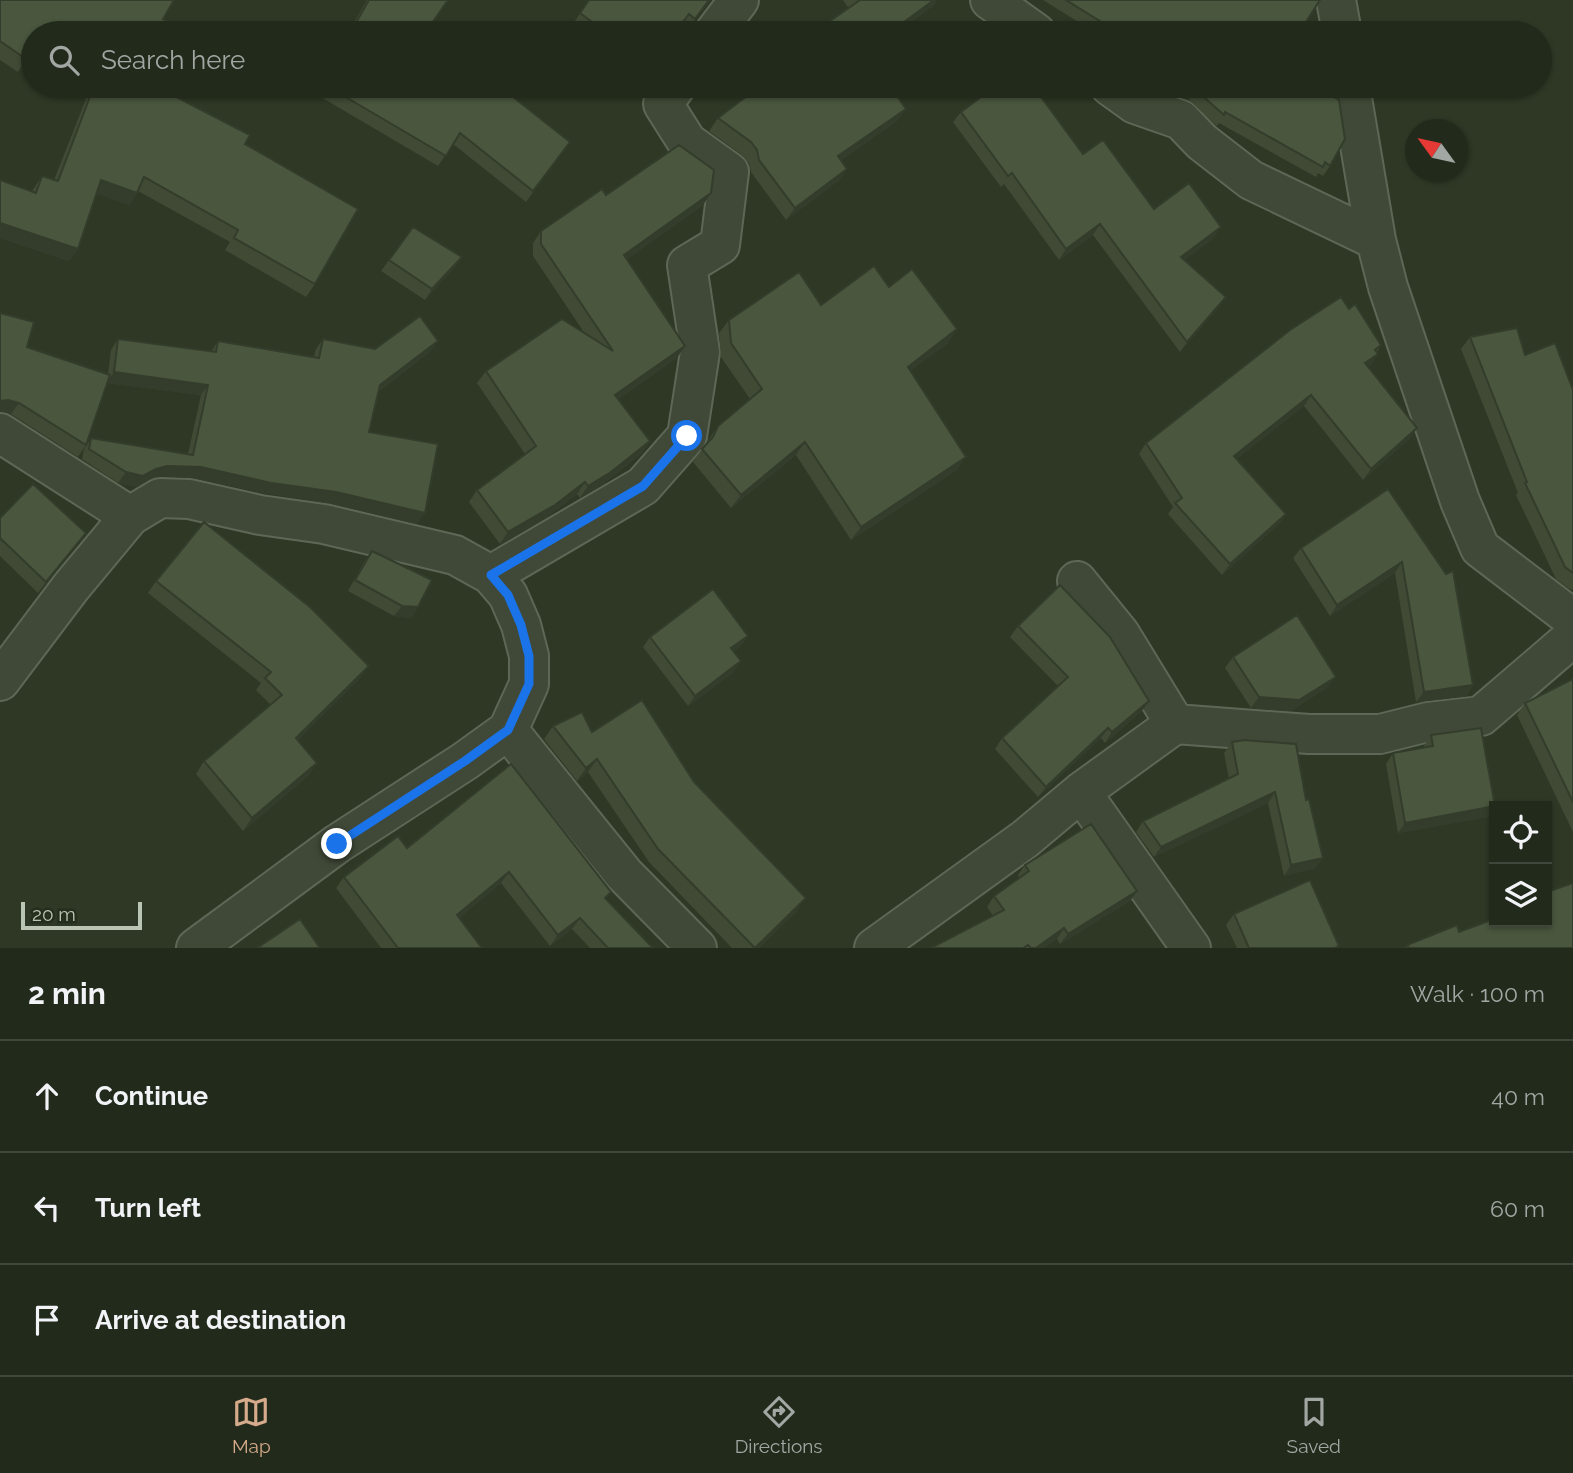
<!DOCTYPE html>
<meta charset="utf-8">
<style>
:root{--surface:#222a1c;--page:#2e3629;--text:#f1f3f6;--muted:#a2a7a3;--line:#3f463b;--accent:#d6ab8b}
body{margin:0;font-family:Raleway,sans-serif;background:var(--page);color:var(--text)}
.controls{position:absolute;right:21px;bottom:21px;display:grid;overflow:hidden;border-radius:0px;box-shadow:0 2px 5px #0004}
.controls button{width:63px;height:63px;display:grid;place-items:center;padding:0;border:0;border-bottom:2px solid var(--line);background:var(--surface);color:var(--text);font:35px sans-serif}
.compass{position:absolute;left:1405px;top:119px;width:63px;height:63px;border-radius:50%;background:var(--surface);box-shadow:0 2px 5px #0004;rotate:303deg}
.scale{position:absolute;left:21px;bottom:18px;width:121px;box-sizing:border-box;padding-left:7px;border:4px solid #bbc5b3;border-top:0;font-size:19px;line-height:24px;white-space:nowrap;color:#bbc5b3;-webkit-text-stroke:5px #252e1d;paint-order:stroke}
.stop{position:absolute;width:21px;height:21px;margin:-16px;border:5px solid #1a73e8;border-radius:50%;background:#fff}
.stop.end{background:#1a73e8;border-color:#fff;box-shadow:0 2px 7px #0008}
.list{margin:0;padding:0;list-style:none}
h2{display:flex;justify-content:space-between;align-items:center;height:91px;margin:0;padding:0 28px;font-size:30px}
h2 small{font-size:23px;font-weight:400;color:var(--muted)}
.list li{display:grid;grid-template-columns:46px 1fr auto;gap:21px;align-items:center;box-sizing:border-box;height:112px;padding:0 28px;border-top:2px solid var(--line)}
.list b{display:block;font-size:26px;white-space:nowrap}
.list em{font-size:23px;font-style:normal;color:var(--muted)}
.icon{flex:none;width:38px;height:38px;fill:none;stroke:currentColor;stroke-width:2;stroke-linecap:round;stroke-linejoin:round}
.map{position:relative;flex:none;width:1573px;height:948px;overflow:hidden}
.search{position:absolute;background:var(--surface);box-shadow:0 2px 5px #0004;left:21px;right:21px;top:21px;height:77px;display:flex;align-items:center;gap:18px;box-sizing:border-box;padding:0 24px;border-radius:38px;color:var(--muted);font-size:26px}
.sheet{height:427px;background:var(--surface)}
nav{display:flex;justify-content:space-around;align-items:center;box-sizing:border-box;height:98px;border-top:2px solid var(--line);background:var(--surface);font-size:19px;color:var(--muted)}
nav a{display:grid;justify-items:center;gap:4px}
nav .on{color:var(--accent)}
.map>svg:first-child{display:block}
</style>
<div class="map">
<svg width="1573" height="948" viewBox="0 0 1573 948">
<rect width="100%" height="100%" fill="#2e3825"/>
<g fill="none" stroke-linecap="round" stroke-linejoin="round">
<g stroke="#5e6756" stroke-width="42">
<path id="minor" d="M990 0 1036 33
M1336 0 1342 33
M714 33 739 0
M1110 86 1135 104 1181 120 1202 142 1251 180 1376 240 1388 287 1460 501 1480 548 1573 619
M1350 86 1376 240
M0 433 130 516
M491 575 643 486 687 436 700 352 687 265 720 245 729 172 687 142 663 104 676 86
M1077 581 1120 634 1175 724
M0 681 71 587 130 516 160 498 189 499 260 515 324 524 455 555 491 575 508 595 521 625 529 656V684L508 730 465 761 337 844 196 948
M508 730 624 874 697 948
M1081 792 1191 948
M874 948 1025 839 1081 792 1175 724 1309 734H1380L1428 722 1481 716 1573 637"/>
</g>
<use href="#minor" stroke="#404938" stroke-width="38"/>
</g>
<path fill="#404a35" d="M0 0 163 19 33 33V64L26 60 18 72 0 60Z
M367 0H449L430 26 431 32 433 33H348Z
M589 0H710L688 29 682 25 675 33H586L573 24Z
M843 0H937L931 8 849 9Z
M1043 0H1320L1304 25 1305 33H1096Z
M66 86H155L245 144 315 284 306 297 225 250 230 242 138 191 129 205 96 193 78 249 69 261 0 238V180L32 191 42 176 54 180 86 99Z
M319 86H499L570 142 526 202 453 144 438 166 314 93Z
M1149 86H1314L1330 166 1323 176 1318 173 1316 177 1219 123 1217 126 1189 100Z
M961 112 1083 154 1154 209 1214 238 1184 260 1226 297 1219 307 1180 352 1093 235 1059 260 1004 184 1001 187 953 122Z
M718 118 897 121 841 160 847 169 838 181 786 220 751 172 749 163 742 155 709 131Z
M711 193 703 205 627 259 677 358 618 399 650 441 642 453 603 484 580 498 577 494 547 517 500 544 469 502 477 490 525 454 477 383 486 371 585 334 533 256V243L541 231 606 195Z
M413 227 462 257 454 268 425 300 381 271Z
M889 287 948 343 910 371 957 470 851 540 796 455 731 508 693 462 718 426 750 399 721 357 719 333 729 320 821 305Z
M1349 309 1381 345 1377 352 1371 365 1368 366 1417 428 1409 439 1363 480 1304 406 1236 459 1286 514 1278 525 1222 575 1168 514 1173 507 1139 454 1146 443Z
M1470 337 1525 355 1573 390V589L1571 590 1556 579 1516 495 1518 493 1461 349Z
M118 339 211 352 218 341 314 357 316 349 323 339 375 349 431 351 379 391 369 432 417 524 329 503 264 493 194 478 160 476 149 479 136 487 118 483 82 459 84 449 91 438 188 454 201 395 107 383 86 445 78 457 11 414 0 411 27 347 108 374 111 350Z
M1388 489 1446 574 1473 685 1466 696 1416 702 1395 573 1330 616 1293 558 1301 548Z
M0 518 86 533 38 593 0 556Z
M372 551 418 607 411 618 394 616 348 591 364 562Z
M156 581 369 666 360 678 298 740 317 763 308 776 243 831 196 774 204 761 271 705 256 690 261 683 148 593Z
M1018 626 1142 711 1105 743 1101 738 1038 797 995 749 1002 738 1058 686 1010 637Z
M748 636 740 647 734 651V672L688 706 643 647 650 637Z
M1233 657 1328 687 1291 711 1251 708 1225 668Z
M1573 679V832L1517 715 1525 703Z
M553 726 592 732 694 782 797 911 759 948H732L649 862 588 772 577 781 544 739Z
M1431 735 1494 806V808L1488 817 1398 833 1386 764 1393 753 1424 748V746Z
M1232 742 1306 800 1323 858 1315 868 1284 876 1268 803 1154 857 1136 832 1143 821 1229 779 1224 753Z
M511 764 606 899 653 948H590L572 929 550 946 501 883 459 918 482 948H381L336 888 344 877 407 848Z
M1025 865 1137 891 1130 901 1060 944 1057 939 1044 948H931L993 916 987 907 994 896 1019 878 1018 875Z
M1234 914 1338 948H1237L1226 925Z"/>
<path fill="#343c2b" d="M934 0H937L931 8 897 33H889Z
M1149 86H1185L1196 90 1189 100Z
M906 109 897 121 829 168 838 156Z
M847 169 838 181 786 220 795 208Z
M101 180 137 193 129 205 92 192Z
M711 193 703 205 616 267 624 255Z
M0 223 78 249 69 261 0 238Z
M1100 224 1093 235 1059 260 1066 249Z
M1221 227 1214 238 1174 268 1181 257Z
M462 257 454 268 425 300 432 289Z
M1226 297 1219 307 1180 352 1187 342Z
M957 329 948 343 898 380 908 367Z
M438 341 431 351 373 395 380 385Z
M685 346 677 358 606 407 615 395Z
M1378 354 1371 365 1358 373 1365 363Z
M114 372 208 385 201 395 107 383Z
M1311 395 1304 406 1226 467 1234 456Z
M8 400 19 403 11 414 0 411V401Z
M1417 428 1409 439 1363 480 1371 469Z
M650 441 642 453 603 484 580 498 588 486Z
M805 442 796 455 731 508 741 495Z
M966 457 957 470 851 540 861 527Z
M167 466 201 467 336 492 425 513 417 524 329 503 264 493 194 478 160 476 149 479 136 487 118 483 126 472 156 469Z
M585 482 577 494 547 517 500 544 508 532Z
M1286 514 1278 525 1222 575 1230 564Z
M86 533 78 544 38 593 46 582Z
M1402 562 1395 573 1330 616 1337 605Z
M402 606 418 607 411 618 394 616Z
M748 636 740 647 724 659 731 648Z
M741 661 734 672 688 706 695 696Z
M369 666 360 678 288 751 296 738Z
M1336 677 1328 687 1291 711 1251 708 1259 697Z
M1473 685 1466 696 1416 702 1424 692Z
M1149 701 1142 711 1105 743 1112 732Z
M1108 728 1101 738 1038 797 1046 787Z
M597 759 588 772 577 781 586 768Z
M317 763 308 776 243 831 252 818Z
M1275 792 1268 803 1154 857 1161 847Z
M1494 807 1488 817 1398 833 1405 823Z
M1323 858 1315 868 1284 876 1291 865Z
M509 872 501 883 449 926 457 915Z
M1137 891 1130 901 1060 944 1068 934Z
M806 898 797 911 759 948H755Z
M580 918 572 929 550 946 558 935Z
M1064 928 1057 939 1044 948H1036Z"/>
<path fill="#4a563e" stroke="#343c2b" stroke-width="2" d="M0 0H174L163 19 178 26 174 33H33V49L26 59 0 41Z
M369 0H448L430 26 433 28 431 32 433 33H350Z
M589 0H709L695 19 689 14 675 33H607L580 13Z
M860 0H934L889 33H813Z
M1066 0H1320L1304 25 1309 28 1305 33H1097L1103 23Z
M94 86H155L250 135 245 144 358 209 315 284 234 238 238 230 144 177 137 193 101 180 78 249 0 223V180L36 193 42 176 58 181Z
M327 86H499L570 142 533 191 460 133 446 156Z
M760 86H890L906 109 838 156 847 169 795 208 759 160 757 150 751 142 718 118Z
M996 86H1033L1083 154 1103 140 1154 209 1189 183 1221 227 1181 257 1226 297 1187 342 1100 224 1066 249 1012 173 1008 176 961 112Z
M1185 86H1314L1339 100 1345 139 1330 166 1325 162 1323 167 1225 112 1224 115 1196 90Z
M679 145 714 170 711 193 624 255 685 346 615 395 650 441 611 472 588 486 585 482 555 505 508 532 477 490 536 446 486 371 562 319 613 351 541 244V231L602 189 606 195Z
M413 227 462 257 432 289 389 260Z
M874 266 889 287 912 269 957 329 908 367 966 457 861 527 805 442 741 495 702 449 713 437 718 426 762 389 731 343 729 320 799 272 821 305Z
M1341 297 1349 309 1355 304 1381 345 1375 350 1378 354 1365 363 1417 428 1371 469 1311 395 1234 456 1286 514 1230 564 1175 503 1182 498 1146 443 1290 330Z
M0 313 34 322 27 347 110 375 86 445 19 403 8 400 0 401Z
M420 316 438 341 380 385 369 432 438 444 425 513 336 492 271 483 201 467 167 466 156 469 143 476 126 472 89 449 91 438 193 455 208 385 114 372 118 339 216 352 218 341 319 358 323 339 375 349Z
M1517 328 1525 355 1555 343 1573 390V573L1565 567 1525 483 1527 482 1470 337Z
M33 484 86 533 46 582 0 538V518Z
M1388 489 1446 574 1453 571 1473 685 1424 692 1402 562 1337 605 1301 548Z
M204 522 310 607 369 666 296 738 317 763 252 818 204 761 282 695 265 678 271 672 156 581Z
M372 551 432 580 418 607 402 606 355 580Z
M1060 585 1110 637 1149 701 1112 732 1108 728 1046 787 1002 738 1068 677 1018 626Z
M713 589 748 636 731 648 741 661 695 696 650 637Z
M1297 615 1336 677 1299 700 1259 697 1233 657Z
M1573 679V802L1525 703Z
M642 700 694 782 806 898 755 948 658 849 597 759 586 768 553 726 582 712 592 732Z
M1481 728 1495 806 1405 823 1393 753 1433 746 1431 735Z
M1244 740 1296 744 1306 800 1309 799 1323 858 1291 865 1275 792 1161 847 1143 821 1238 774 1232 742Z
M511 764 611 892 605 898 653 948H608L580 918 558 935 509 872 457 915 482 948H398L344 877 398 836 407 848Z
M1091 824 1137 891 1068 934 1064 928 1036 948H1031L1028 945 1023 948H931L1004 910 994 896 1029 871 1025 865Z
M1310 880 1339 946 1335 948H1249L1234 914Z
M1573 883V948H1404L1408 946 1407 945 1457 925 1459 932 1494 919V922H1547V892Z
M300 919 320 948H257Z"/>
<g fill="none" stroke-linecap="round" stroke-linejoin="round">
<path stroke="#1a73e8" stroke-width="9" d="M337 844 465 761 508 730 529 684V656L521 625 508 595 491 575 643 486 687 436"/>
</g>
</svg>
<div class="controls">
<button><svg class="icon" aria-label="locate" viewBox="0 0 24 24"><circle cx="12" cy="12" r="6"/><path d="M12 2v4M12 18v4M2 12h4M18 12h4"/></svg></button>
<button><svg class="icon" aria-label="layers" viewBox="0 0 24 24"><path d="M12 4l9 5-9 5-9-5zM3 14l9 5 9-5"/></svg></button>
</div>
<svg class="compass" viewBox="-18 -18 36 36"><path d="M0-13l5 13h-10z" fill="#e53935"/><path d="M0 13l5-13h-10z" fill="#a2a7a3"/></svg>
<div class="scale">20 m</div>
<div class="stop" style="left:687px;top:436px"></div>
<div class="stop end" style="left:337px;top:844px"></div>
<div class="search"><svg class="icon" aria-label="search" viewBox="0 0 24 24"><circle cx="10" cy="10" r="6"/><path d="M15 15l6 6"/></svg>Search here</div>
</div>
<section class="sheet">
<h2>2 min<small>Walk · 100 m</small></h2>
<ul class="list">
<li><svg class="icon" aria-label="ahead" viewBox="0 0 24 24"><path d="M12 20V5M6 11l6-6 6 6"/></svg><div><b>Continue</b></div><em>40 m</em></li>
<li><svg class="icon" aria-label="left" viewBox="0 0 24 24"><path d="M17 20v-9H6M10 6l-5 5 5 5"/></svg><div><b>Turn left</b></div><em>60 m</em></li>
<li><svg class="icon" aria-label="arrive" viewBox="0 0 24 24"><path d="M6 21V4h12l-3 4 3 4H6"/></svg><div><b>Arrive at destination</b></div></li>
</ul>
</section>
<nav>
<a class="on"><svg class="icon" aria-label="map" viewBox="0 0 24 24"><path d="M3 6l6-2 6 2 6-2v14l-6 2-6-2-6 2zM9 4v14M15 6v14"/></svg>Map</a>
<a><svg class="icon" aria-label="directions" viewBox="0 0 24 24"><path d="M12 3l9 9-9 9-9-9zM9 14v-3h6M13 9l2 2-2 2"/></svg>Directions</a>
<a><svg class="icon" aria-label="saved" viewBox="0 0 24 24"><path d="M7 4h10v16l-5-4-5 4z"/></svg>Saved</a>
</nav>
